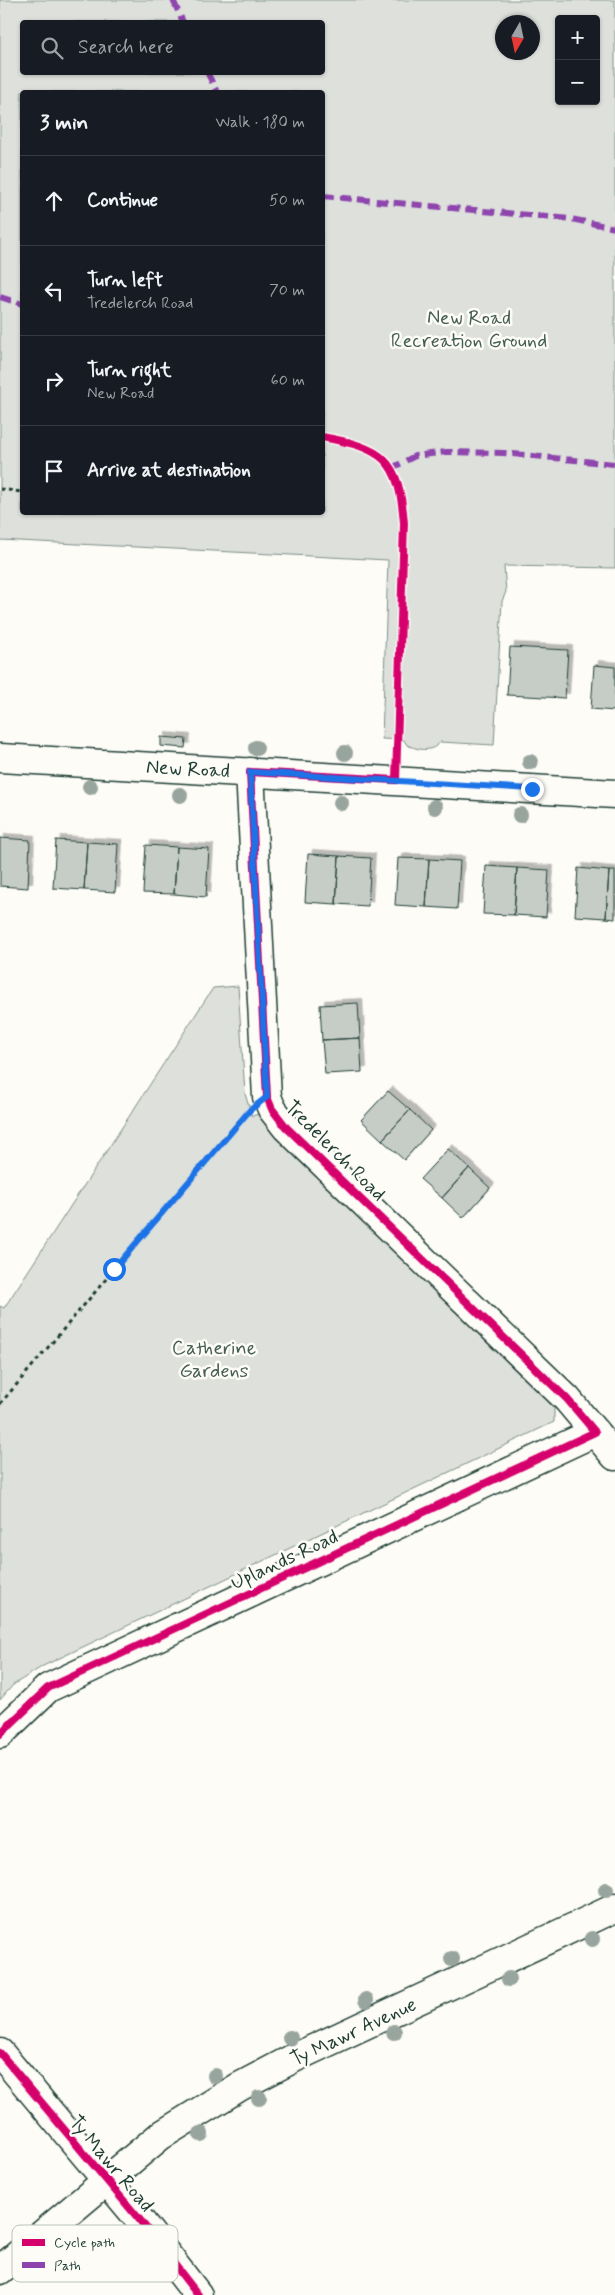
<!DOCTYPE html>
<meta charset="utf-8">
<style>
:root{--surface:#171b24;--page:#20242c;--text:#f1f3f6;--muted:#9ea1a6;--line:#363941}
body{margin:0;font-family:Mynerve,sans-serif;background:var(--page);color:var(--text)}
.controls{position:absolute;right:15px;top:15px;display:grid;overflow:hidden;border-radius:5px;box-shadow:0 1px 4px #0004}
.controls button{width:45px;height:45px;display:grid;place-items:center;padding:0;border:0;border-bottom:1px solid var(--line);background:var(--surface);color:var(--text);font:25px sans-serif}
.compass{position:absolute;left:495px;top:15px;width:45px;height:45px;border-radius:50%;background:var(--surface);box-shadow:0 1px 4px #0004;rotate:189deg}
.stop{position:absolute;width:15px;height:15px;margin:-11px;border:4px solid #1a73e8;border-radius:50%;background:#fff}
.stop.end{background:#1a73e8;border-color:#fff;box-shadow:0 1px 5px #0008}
.list{margin:0;padding:0;list-style:none}
h2{display:flex;justify-content:space-between;align-items:center;height:65px;margin:0;padding:0 20px;font-size:21px}
h2 small{font-size:16px;font-weight:400;color:var(--muted)}
.list li{display:grid;grid-template-columns:32px 1fr auto;gap:15px;align-items:center;box-sizing:border-box;height:90px;padding:0 20px;border-top:1px solid var(--line)}
.list b{display:block;font-size:19px;white-space:nowrap}
.list p{margin:0;font-size:16px;white-space:nowrap;color:var(--muted)}
.list em{font-size:16px;font-style:normal;color:var(--muted)}
.icon{flex:none;width:28px;height:28px;fill:none;stroke:currentColor;stroke-width:2;stroke-linecap:round;stroke-linejoin:round}
.map{position:relative;flex:none;width:615px;height:2295px;overflow:hidden}
.search{position:absolute;background:var(--surface);box-shadow:0 1px 4px #0004;left:20px;top:20px;width:305px;height:55px;display:flex;align-items:center;gap:12px;box-sizing:border-box;padding:0 18px;border-radius:5px;color:var(--muted);font-size:19px}
.panel{position:absolute;background:var(--surface);box-shadow:0 1px 4px #0004;left:20px;top:90px;width:305px;height:425px;border-radius:5px}
.map>svg:first-child{display:block}
</style>
<div class="map">
<svg width="615" height="2295" viewBox="0 0 615 2295">
<defs>
<filter id="shadow"><feDropShadow dx="4.5" dy="-4.5" stdDeviation="0" flood-color="#0004"/></filter>
</defs>
<rect width="100%" height="100%" fill="#fdfcf7"/>
<filter id="ink" filterUnits="userSpaceOnUse"><feTurbulence type="fractalNoise" baseFrequency=".02" numOctaves="2"/><feDisplacementMap in="SourceGraphic" scale="10" xChannelSelector="R" yChannelSelector="G"/><feConvolveMatrix kernelMatrix="1 2 1 2 8 2 1 2 1" color-interpolation-filters="sRGB"/></filter>
<g filter="url(#ink)">
<path fill="#dde0db" stroke="#7e8e88" fill-rule="evenodd" d="M0 0H615V568L504 566 506 592 502 601 494 745 440 742C431 753 419 750 407 745L404 740 382 739 388 560 0 540ZM559 19H596V101H559ZM322 22V72H22V22ZM532 22V52H502V22ZM22 92H322V512H22Z
M238 986 245 1094 252 1116 261 1113 369 1225 554 1406V1422L43 1666 13 1685 0 1700V1306L4 1308 213 988Z"/>
<path fill="#c6cdc7" stroke="#1f3d34" filter="url(#shadow)" d="M510 647 568 650 565 698 507 695Z
M594 665 615 667V711L591 709Z
M161 737 186 739 185 748 161 746Z
M0 838 30 840 28 888 0 886Z
M56 840 87 842 84 890 53 888Z
M87 842 118 844 115 892 84 890Z
M146 845 177 847 174 894 143 893Z
M177 847 209 849 206 897 174 894Z
M308 854 339 856 336 904 305 902Z
M339 856 371 858 368 906 336 904Z
M398 858 429 859 426 907 395 905Z
M429 859 460 861 457 909 426 907Z
M486 866 517 868 514 915 483 914Z
M517 868 549 870 546 917 514 915Z
M578 868 609 871 606 918 575 916Z
M609 871H615V919L606 918Z
M358 1003 360 1038 322 1040 320 1005Z
M360 1038 362 1072 325 1074 322 1040Z
M388 1091 410 1110 382 1140 361 1120Z
M410 1110 431 1130 404 1160 382 1140Z
M448 1149 469 1168 442 1198 420 1179Z
M469 1168 490 1188 463 1218 442 1198Z"/>
<g fill="none" stroke-linecap="round" stroke-linejoin="round">
<g stroke="#1f3d34" stroke-width="31">
<path id="street" d="M250 772 267 1097 272 1109 286 1127 567 1399 615 1456
M0 1734 48 1688 595 1432
M0 2053 139 2219 198 2295
M0 2270 160 2136 239 2087 294 2058 615 1908"/>
</g>
<g stroke="#1f3d34" stroke-width="31">
<path id="secondary" d="M0 758 615 794"/>
</g>
<path stroke="#1f3d34" stroke-width="3" stroke-dasharray="4 4" stroke-linecap="butt" d="M322 437 355 443 374 450 386 461 399 482 404 523 397 739
M0 489 22 492
M0 1404 242 1119"/>
<use href="#street" stroke="#fdfcf7" stroke-width="28"/>
<use href="#secondary" stroke="#fdfcf7" stroke-width="28"/>
<path stroke="#8e44ad" stroke-width="6" stroke-dasharray="12 6" stroke-linecap="butt" d="M173 0 183 22
M207 72 217 92
M322 196 571 219 615 228
M0 297 22 304
M390 469 415 456 446 452 503 453 615 464"/>
<g stroke="#fdfcf7" stroke-width="11">
<path id="cycleway" d="M0 1734 48 1688 595 1432 567 1399 286 1127 272 1109 267 1097 250 772 396 780 404 523C399 458 383 448 322 437
M0 2053 139 2219 198 2295"/>
</g>
<use href="#cycleway" stroke="#d6006c" stroke-width="8"/>
</g>
<g fill="#98a59e">
<circle cx="256" cy="748" r="8"/>
<circle cx="345" cy="753" r="8"/>
<circle cx="530" cy="762" r="8"/>
<circle cx="90" cy="787" r="8"/>
<circle cx="180" cy="795" r="8"/>
<circle cx="341" cy="803" r="8"/>
<circle cx="435" cy="807" r="8"/>
<circle cx="520" cy="815" r="8"/>
<circle cx="606" cy="1890" r="8"/>
<circle cx="592" cy="1939" r="8"/>
<circle cx="452" cy="1959" r="8"/>
<circle cx="509" cy="1979" r="8"/>
<circle cx="366" cy="2000" r="8"/>
<circle cx="394" cy="2032" r="8"/>
<circle cx="290" cy="2038" r="8"/>
<circle cx="215" cy="2076" r="8"/>
<circle cx="259" cy="2098" r="8"/>
<circle cx="201" cy="2134" r="8"/>
</g>
</g>
<g fill="none" stroke-linecap="round" stroke-linejoin="round" filter="url(#ink)">
<path stroke="#1a73e8" stroke-width="6" d="M114 1269 250 1110 267 1097 250 772 532 789"/>
</g>
<g text-anchor="middle" stroke-width="5" stroke-linejoin="round" paint-order="stroke">
<g font-size="20" fill="#455e55" stroke="#fdfcf7">
<text x="469" y="324">New Road<tspan x="469" dy="23">Recreation Ground</tspan></text>
<text x="214" y="1354">Catherine<tspan x="214" dy="23">Gardens</tspan></text>
</g>
<g font-size="20" fill="#1f3d34" stroke="#fdfcf7">
<text transform="translate(188 768) rotate(3)" y="7">New Road</text>
<text transform="translate(336 1150) rotate(45)" y="7">Tredelerch Road</text>
<text transform="translate(284 1559) rotate(-25)" y="7">Uplands Road</text>
<text transform="translate(353 2031) rotate(-25)" y="7">Ty Mawr Avenue</text>
<text transform="translate(112 2163) rotate(50)" y="7">Ty Mawr Road</text>
</g>
</g>
<rect x="12" y="2225" width="166" height="57" rx="8" fill="#fdfcf7" stroke="#bac3bc" stroke-width="1"/>
<rect x="22" y="2239" width="23" height="7" fill="#d6006c"/>
<rect x="22" y="2262" width="23" height="6" fill="#8e44ad"/>
<g font-size="14" fill="#1f3d34">
<text x="54" y="2247">Cycle path</text>
<text x="54" y="2270">Path</text>
</g>
</svg>
<div class="controls">
<button>+</button>
<button>−</button>
</div>
<svg class="compass" viewBox="-18 -18 36 36"><path d="M0-13l5 13h-10z" fill="#e53935"/><path d="M0 13l5-13h-10z" fill="#9ea1a6"/></svg>
<div class="stop" style="left:114px;top:1269px"></div>
<div class="stop end" style="left:532px;top:789px"></div>
<div class="search"><svg class="icon" aria-label="search" viewBox="0 0 24 24"><circle cx="10" cy="10" r="6"/><path d="M15 15l6 6"/></svg>Search here</div>
<section class="panel">
<h2>3 min<small>Walk · 180 m</small></h2>
<ul class="list">
<li><svg class="icon" aria-label="ahead" viewBox="0 0 24 24"><path d="M12 20V5M6 11l6-6 6 6"/></svg><div><b>Continue</b></div><em>50 m</em></li>
<li><svg class="icon" aria-label="left" viewBox="0 0 24 24"><path d="M17 20v-9H6M10 6l-5 5 5 5"/></svg><div><b>Turn left</b><p>Tredelerch Road</p></div><em>70 m</em></li>
<li><svg class="icon" aria-label="right" viewBox="0 0 24 24"><path d="M7 20v-9h11M14 6l5 5-5 5"/></svg><div><b>Turn right</b><p>New Road</p></div><em>60 m</em></li>
<li><svg class="icon" aria-label="arrive" viewBox="0 0 24 24"><path d="M6 21V4h12l-3 4 3 4H6"/></svg><div><b>Arrive at destination</b></div></li>
</ul>
</section>
</div>
